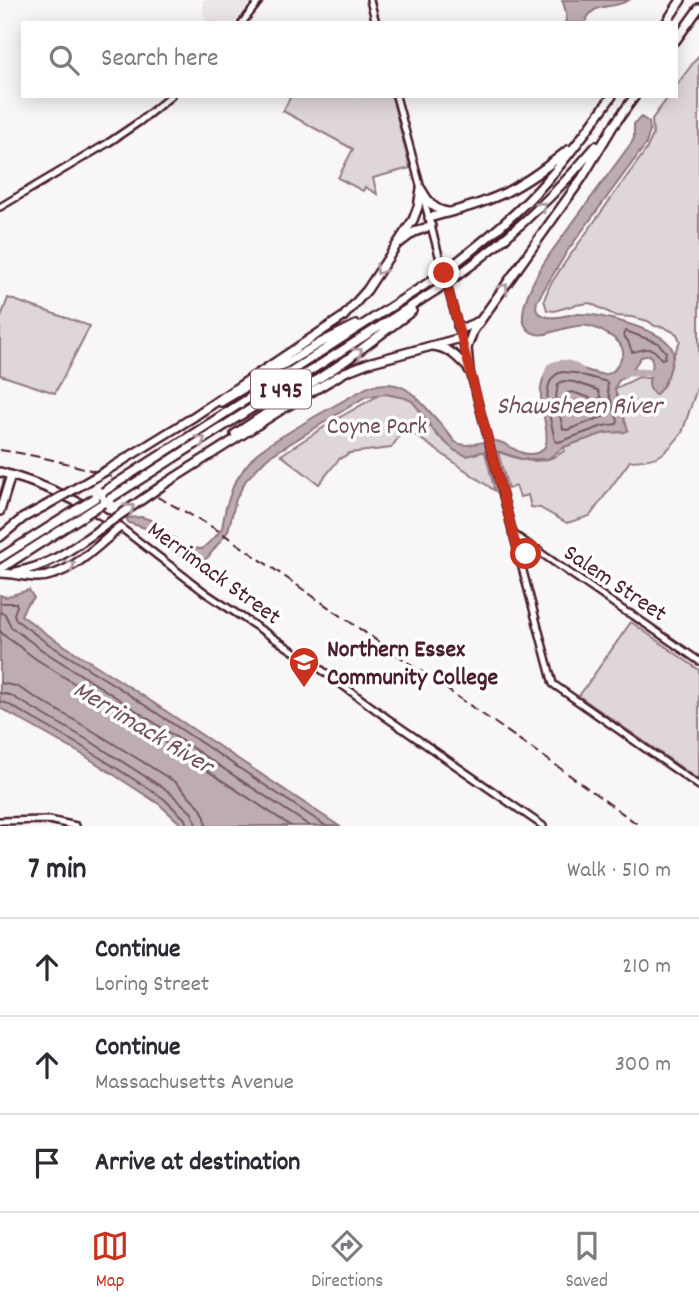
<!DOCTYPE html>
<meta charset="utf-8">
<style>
:root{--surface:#fff;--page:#f7f7f7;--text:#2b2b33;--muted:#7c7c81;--line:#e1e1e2;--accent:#c8321e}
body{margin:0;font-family:Dekko,sans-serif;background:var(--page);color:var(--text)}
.stop{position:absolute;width:21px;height:21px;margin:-16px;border:5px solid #c8321e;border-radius:50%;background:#fff}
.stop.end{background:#c8321e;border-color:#fff;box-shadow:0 2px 7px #0008}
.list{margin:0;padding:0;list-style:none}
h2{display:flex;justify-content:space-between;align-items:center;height:91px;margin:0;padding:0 28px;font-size:30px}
h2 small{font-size:23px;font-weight:400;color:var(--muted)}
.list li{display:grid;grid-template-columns:46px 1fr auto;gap:21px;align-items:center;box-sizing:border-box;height:98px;padding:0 28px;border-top:2px solid var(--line)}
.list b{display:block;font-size:26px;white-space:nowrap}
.list p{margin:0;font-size:23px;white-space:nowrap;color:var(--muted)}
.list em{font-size:23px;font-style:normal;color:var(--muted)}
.icon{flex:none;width:38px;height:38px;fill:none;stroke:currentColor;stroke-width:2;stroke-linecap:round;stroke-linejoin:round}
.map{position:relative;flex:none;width:699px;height:826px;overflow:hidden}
.search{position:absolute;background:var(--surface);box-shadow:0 4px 18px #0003;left:21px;right:21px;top:21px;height:77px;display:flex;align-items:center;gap:18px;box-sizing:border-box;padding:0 24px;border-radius:0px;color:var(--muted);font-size:26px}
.sheet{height:385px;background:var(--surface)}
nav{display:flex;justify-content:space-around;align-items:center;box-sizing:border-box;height:98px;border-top:2px solid var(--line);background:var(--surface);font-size:19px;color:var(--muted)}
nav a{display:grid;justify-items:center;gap:4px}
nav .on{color:var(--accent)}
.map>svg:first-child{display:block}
</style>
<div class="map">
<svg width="699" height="826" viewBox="0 0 699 826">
<rect width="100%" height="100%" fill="#f8f6f7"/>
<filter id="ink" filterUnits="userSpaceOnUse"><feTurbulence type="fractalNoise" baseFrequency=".0143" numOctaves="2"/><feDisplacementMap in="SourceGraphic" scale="14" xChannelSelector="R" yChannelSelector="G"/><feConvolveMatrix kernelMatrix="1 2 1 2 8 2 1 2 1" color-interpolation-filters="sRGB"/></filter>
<g filter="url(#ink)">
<path fill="#ebe6e8" d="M203 0H252L234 23H207L203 11Z"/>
<path fill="#ded6d9" stroke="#947a82" stroke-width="2" d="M699 55V382L682 433C664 456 659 460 630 461L590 516 567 523 540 508 531 507 528 495 520 497 516 486 508 489 498 452C521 460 542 468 564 451L565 442 610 391 639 377 656 379 667 370 680 341 677 334 664 327 655 326 648 321 632 317 616 316 590 303 575 305 554 311 547 310 544 300 550 285 566 261 646 150 653 135 652 119 669 96H676V86Z
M291 96H392L410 168 373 178 377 194 365 187 363 191 338 178 353 149 283 111Z
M8 298 90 326 55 393 0 375V320Z
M391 391C405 394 413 396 420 410 422 414 423 418 426 421L468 452H485L495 491 405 428 391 448 350 453 339 459 319 484 281 455 335 420 381 394Z
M631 622 699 670V780L579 696Z"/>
<path fill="#bdadb0" stroke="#8f747b" stroke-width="2" d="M562 0H629C611 11 593 0 585 23H565C568 15 565 7 562 0Z
M641 117 649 122 650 131 646 144 568 250 537 301 536 307 538 313C542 314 545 317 548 317 558 319 570 313 581 314 599 314 655 329 668 343 674 349 674 354 672 362 669 375 665 387 655 395 640 380 659 371 650 355L641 357C638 361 634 368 630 372 623 380 617 377 615 390L628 430 625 432 605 433 564 447 548 459H521L500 452 489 450 467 456 455 451 436 434 417 407 412 401 405 398 385 394 365 397 267 458 246 480 236 499 228 531 208 557 203 561H190L178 555 145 528 129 523 126 518 142 517 156 522 184 547 202 549 217 535 222 528 226 507 234 484 245 467 256 454 271 443 314 417 368 387C399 378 411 390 430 412 439 422 447 431 455 442 469 450 482 439 496 441 509 443 517 455 531 454 568 452 525 395 548 371 567 352 598 384 613 371 616 369 617 365 619 362 622 357 625 354 622 348 620 341 613 337 607 334 586 320 574 326 552 332 547 334 541 335 536 334 503 325 542 265 552 251L632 142 634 138V124Z
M29 590 34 598 26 605 21 615 51 637 119 680 339 826H183L159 804 85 756 0 708V595L5 597Z"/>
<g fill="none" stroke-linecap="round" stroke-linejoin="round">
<path stroke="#785860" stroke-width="2" d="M626 331 658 343 666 352 665 358 661 359C651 343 646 350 632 352L628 341 623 335Z
M562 372 575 373 607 382 608 392 618 421 617 424 603 426 559 442 555 441C552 423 536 379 562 372Z
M563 381 574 382 598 390 606 413 605 416 567 430 563 429 556 397 558 384Z
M572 392 590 398 593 406 592 409 574 416 571 415 566 397 568 393Z
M0 603H16L17 606 14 614 16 620 47 643 116 686 326 826
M0 612 5 614 11 627 42 650 111 694 310 826
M0 631 5 636 36 659 105 703 291 826
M0 683 16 686 98 734 175 782 200 807 205 817 206 826
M0 693 10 695 93 743 168 791 192 813 195 820 196 826
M0 702 6 703 88 750 163 798 185 819 187 826"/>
<path stroke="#bdadb0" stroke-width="7" d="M623 374 627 372H655L659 368
M547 376 550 367C562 361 570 362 581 371"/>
<g stroke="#4a1f2b" stroke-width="10">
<path id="secondary" d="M370 0 376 23
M242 23 260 0
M396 96 465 352
M0 207 108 143 139 122 171 96
M469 368 553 684 699 786
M120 527 207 594 319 668 387 718 543 826
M512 533 626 612 631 614 699 661
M521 563 525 555 539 550
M0 821 49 820 76 826"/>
</g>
<g stroke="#4a1f2b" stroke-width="12">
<path id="highway" d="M666 23 681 0
M676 40 699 8
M611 129 635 96
M421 189C428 201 433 210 448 212
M429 218C449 212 469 208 488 200 518 189 543 170 568 150
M401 242 414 232 431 226
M448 269C484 241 519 213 549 178 572 152 592 124 612 96
M451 280C505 242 553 198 596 146
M458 326 463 328 477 322
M433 346C450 348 458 358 469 369
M469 370 467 348 473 331 582 178 612 128
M221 402 320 343 356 325
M193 417 343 317 367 290 413 220 418 207 421 189
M235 434 348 359 412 311
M109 469 195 416
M0 472C43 484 83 502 120 527 97 546 70 576 38 577 25 577 13 573 0 573
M131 474 431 281
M144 477 435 291
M163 485 284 408 345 372 368 363 461 338
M0 511 11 475
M0 537 23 518 45 506
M0 558 76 510
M0 569 83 516
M16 572C51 565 69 551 97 531"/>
</g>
<use href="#secondary" stroke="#fff" stroke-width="5"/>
<use href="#highway" stroke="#fff" stroke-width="7"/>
<path stroke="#4a1f2b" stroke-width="2" stroke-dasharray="10 5" stroke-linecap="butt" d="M0 450C41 456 83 466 122 481 156 495 188 513 219 531L557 766 640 826"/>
<g stroke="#4a1f2b" stroke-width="12" stroke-linecap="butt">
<path id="highway-bridge" d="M431 281 448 269
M435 291 451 280
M103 492 131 474
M111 498 144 477
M45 506 109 469
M76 510 95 498
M83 516 103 503
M97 531 163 485"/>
</g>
<use href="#highway-bridge" stroke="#fff" stroke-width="7"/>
</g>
<defs><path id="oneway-chevron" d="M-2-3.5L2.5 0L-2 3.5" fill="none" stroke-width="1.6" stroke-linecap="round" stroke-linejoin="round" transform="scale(1.75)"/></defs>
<g stroke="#ae9aa0">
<use href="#oneway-chevron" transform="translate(542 206) rotate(-44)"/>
<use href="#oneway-chevron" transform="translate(380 270) rotate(122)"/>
<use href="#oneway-chevron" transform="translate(504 288) rotate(-53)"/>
<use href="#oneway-chevron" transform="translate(358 352) rotate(-36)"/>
<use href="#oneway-chevron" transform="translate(201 440) rotate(-32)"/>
<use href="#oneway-chevron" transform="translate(130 508) rotate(-35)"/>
<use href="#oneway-chevron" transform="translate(71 565) rotate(-32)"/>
</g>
</g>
<g fill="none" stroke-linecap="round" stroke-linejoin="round" filter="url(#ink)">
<path stroke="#c8321e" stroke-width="9" d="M444 273 521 563 526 554"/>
</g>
<defs>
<g id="university-pin" transform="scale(1.575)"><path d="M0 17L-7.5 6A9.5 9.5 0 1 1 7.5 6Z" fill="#c8321e" stroke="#fff"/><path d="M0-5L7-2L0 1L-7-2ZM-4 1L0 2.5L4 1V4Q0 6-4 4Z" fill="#fff"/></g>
</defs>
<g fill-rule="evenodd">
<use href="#university-pin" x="304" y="662"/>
</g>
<g text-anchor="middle" stroke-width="7" stroke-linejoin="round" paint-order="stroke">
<rect fill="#fff" stroke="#80626b" stroke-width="2" x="251" y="369.5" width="60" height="39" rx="5"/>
<g font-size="23" font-weight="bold" fill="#4a1f2b">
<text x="281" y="397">I 495</text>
</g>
<g font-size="24" fill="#6f4d56" stroke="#fff">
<text x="377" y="433">Coyne Park</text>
</g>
<g font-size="24" fill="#4a1f2b" stroke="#fff">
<text transform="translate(215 572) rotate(36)" y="8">Merrimack Street</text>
<text transform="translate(616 582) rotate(34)" y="8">Salem Street</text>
</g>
<g font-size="24" font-weight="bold" fill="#4a1f2b" stroke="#fff" text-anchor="start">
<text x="327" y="656">Northern Essex<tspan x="327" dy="28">Community College</tspan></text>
</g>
<g font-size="26" font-style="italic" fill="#72515a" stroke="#fff">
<text x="579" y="413">Shawsheen River</text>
<text transform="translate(144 726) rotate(31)" y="9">Merrimack River</text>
</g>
</g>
</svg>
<div class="stop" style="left:526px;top:554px"></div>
<div class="stop end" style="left:444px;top:273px"></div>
<div class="search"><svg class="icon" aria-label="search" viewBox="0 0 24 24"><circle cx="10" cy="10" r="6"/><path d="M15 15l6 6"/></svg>Search here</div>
</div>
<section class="sheet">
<h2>7 min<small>Walk · 510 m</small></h2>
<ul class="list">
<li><svg class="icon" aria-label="ahead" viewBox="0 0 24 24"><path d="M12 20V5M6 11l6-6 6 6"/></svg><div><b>Continue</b><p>Loring Street</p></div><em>210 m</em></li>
<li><svg class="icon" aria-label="ahead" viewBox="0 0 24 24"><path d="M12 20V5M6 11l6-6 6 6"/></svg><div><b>Continue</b><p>Massachusetts Avenue</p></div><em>300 m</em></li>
<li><svg class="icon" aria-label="arrive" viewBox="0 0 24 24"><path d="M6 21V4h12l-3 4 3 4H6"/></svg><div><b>Arrive at destination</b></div></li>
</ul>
</section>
<nav>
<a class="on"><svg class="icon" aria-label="map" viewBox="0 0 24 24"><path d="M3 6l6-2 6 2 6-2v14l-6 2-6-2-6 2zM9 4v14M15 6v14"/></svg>Map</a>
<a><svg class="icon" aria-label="directions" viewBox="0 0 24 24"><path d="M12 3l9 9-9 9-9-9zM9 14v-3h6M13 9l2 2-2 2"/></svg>Directions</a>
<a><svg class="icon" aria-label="saved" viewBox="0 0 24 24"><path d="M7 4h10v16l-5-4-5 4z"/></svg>Saved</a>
</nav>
